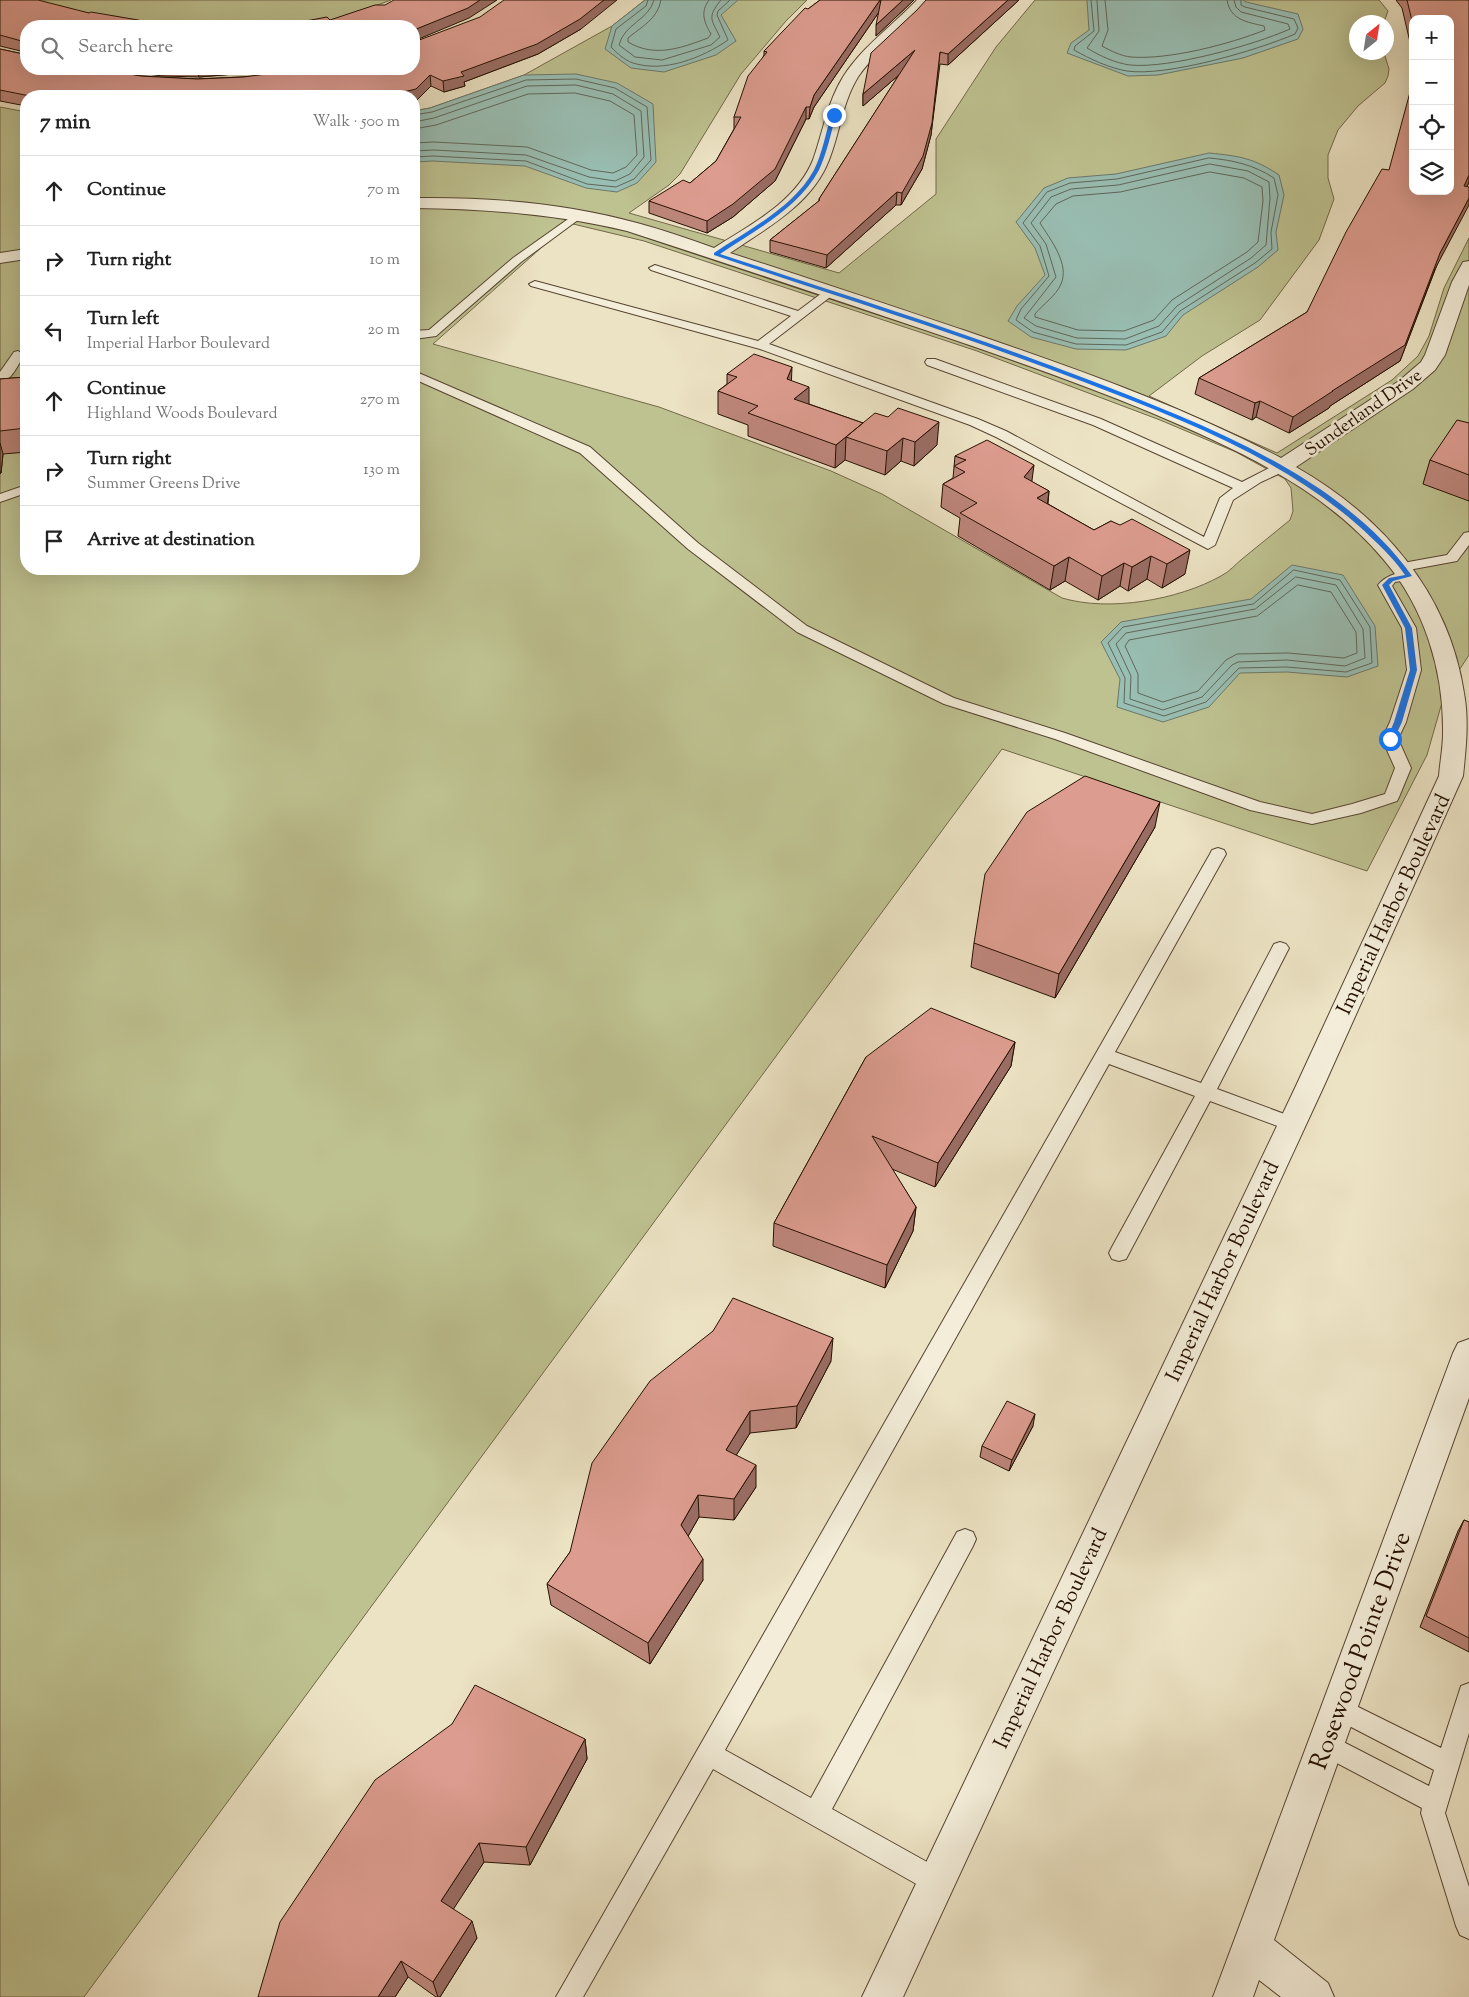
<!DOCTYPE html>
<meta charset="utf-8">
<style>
:root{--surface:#fff;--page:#f2f2f2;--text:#222;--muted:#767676;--line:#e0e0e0}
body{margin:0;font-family:"Sorts Mill Goudy",serif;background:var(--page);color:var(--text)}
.controls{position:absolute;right:15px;top:15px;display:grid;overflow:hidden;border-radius:10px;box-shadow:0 5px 20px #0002}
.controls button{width:45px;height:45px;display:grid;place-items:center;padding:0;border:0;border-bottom:1px solid var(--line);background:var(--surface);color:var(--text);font:25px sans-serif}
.compass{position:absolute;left:1349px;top:15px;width:45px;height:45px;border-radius:50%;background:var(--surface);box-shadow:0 5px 20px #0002;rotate:30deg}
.stop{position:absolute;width:15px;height:15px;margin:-11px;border:4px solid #1a73e8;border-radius:50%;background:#fff}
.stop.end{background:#1a73e8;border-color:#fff;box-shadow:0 1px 5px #0008}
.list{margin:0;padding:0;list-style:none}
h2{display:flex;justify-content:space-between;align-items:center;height:65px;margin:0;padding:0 20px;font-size:21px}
h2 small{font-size:16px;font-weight:400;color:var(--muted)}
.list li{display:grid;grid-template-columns:32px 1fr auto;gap:15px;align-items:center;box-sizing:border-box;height:70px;padding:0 20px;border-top:1px solid var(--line)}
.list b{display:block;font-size:19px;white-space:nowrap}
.list p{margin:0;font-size:16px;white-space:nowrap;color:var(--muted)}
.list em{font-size:16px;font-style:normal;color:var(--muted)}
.icon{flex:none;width:28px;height:28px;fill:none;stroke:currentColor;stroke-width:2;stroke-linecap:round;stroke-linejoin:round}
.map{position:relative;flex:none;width:1469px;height:1997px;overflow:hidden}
.search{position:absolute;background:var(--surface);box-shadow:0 5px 20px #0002;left:20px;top:20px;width:400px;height:55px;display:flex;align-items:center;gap:12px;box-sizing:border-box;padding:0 18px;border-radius:20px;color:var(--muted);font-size:19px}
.panel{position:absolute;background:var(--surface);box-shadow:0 5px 20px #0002;left:20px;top:90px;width:400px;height:485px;border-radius:20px}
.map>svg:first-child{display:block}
</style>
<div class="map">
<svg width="1469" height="1997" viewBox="0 0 1469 1997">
<rect width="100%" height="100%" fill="#ece3c4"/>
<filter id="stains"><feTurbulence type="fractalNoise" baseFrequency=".004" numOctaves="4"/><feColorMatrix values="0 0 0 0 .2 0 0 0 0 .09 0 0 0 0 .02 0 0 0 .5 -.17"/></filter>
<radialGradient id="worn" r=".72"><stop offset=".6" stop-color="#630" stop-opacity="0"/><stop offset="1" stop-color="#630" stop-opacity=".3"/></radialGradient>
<path fill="#bec190" stroke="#726848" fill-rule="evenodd" d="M23 0H391L326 24 313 26H138Z
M645 0H807L786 21 741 74 680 174 669 185 629 213 839 273 936 194V139L996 47 1035 0H1379L1388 11 1384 22H1356V52L1384 53 1389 69 1388 76 1385 83 1358 106 1338 130 1328 155V178L1334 199 1319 240 1260 320 1202 356 1149 396 1277 453 1392 380 1418 356 1429 336 1444 288 1469 238V655L1445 692 1427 755 1367 871 1002 749 84 1997H0V107L26 112V569H414V111L430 108 524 75 612 26ZM569 223 644 241 977 351 1160 420 1236 452 1285 479 1291 488 1293 511 1290 520C1274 533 1258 546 1242 559 1236 564 1229 572 1221 576 1178 600 1109 612 1062 598L882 494 831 471 659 407 433 344Z"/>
<path fill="#99beb3" stroke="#6b786b" d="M645 0H738L721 15 736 41 716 55 664 72 631 68 605 49 612 26Z
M1087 0H1243L1246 2 1298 14 1303 29 1298 39 1243 58 1158 75 1128 76 1067 53 1071 43 1089 30Z
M576 74 617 83 653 104 656 162 637 183 617 192 586 188 525 166 433 161 414 162V111L430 108 524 75Z
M1209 153C1239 156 1254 158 1279 175L1284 195 1276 232 1278 250 1258 267 1183 315 1166 336 1126 350 1076 349 1031 337 1008 321 1017 306 1045 275 1035 248 1016 222 1044 188 1068 178 1116 174Z
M1292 565 1343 575 1375 626 1378 666 1347 677 1287 672 1240 673 1209 707 1163 722 1117 707 1120 679 1101 642 1121 622 1251 599Z"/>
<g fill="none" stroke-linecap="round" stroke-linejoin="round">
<path stroke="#5f675a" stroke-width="1" d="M648 0 646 6 616 29 611 47C617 53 624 60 633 63 664 73 702 58 728 40L717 15 718 11 730 0
M654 0C649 20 624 24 619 45L635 57 662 60 711 45 720 37C711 19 707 17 721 0
M661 0C658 19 641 27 628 38V42C655 58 681 48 708 38L711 34C704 22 700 12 709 0
M1091 0 1094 31 1075 46 1074 50C1090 59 1109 68 1127 71 1167 77 1258 50 1295 34L1298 28 1294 19 1245 7 1241 5V0
M1097 0 1099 31 1087 48C1100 56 1115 63 1130 65 1169 69 1254 45 1290 29L1288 24 1241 12 1236 7 1234 0
M1105 0 1108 30 1102 46C1111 51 1121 56 1131 57 1169 60 1230 44 1265 30L1264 26C1247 22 1230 20 1227 0
M414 115 432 112 526 80 576 79 615 88 647 107 651 160 634 179 616 187 587 184 526 161 433 156 414 157
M414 122 434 118 527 86 576 85 613 94 641 111 644 157 630 174 615 181 589 177 526 155 434 150 414 151
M414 129 436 125 528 94 575 93 610 101 634 115 637 155 626 167 613 173 591 170 527 147 434 142 414 143
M1209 158C1233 160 1254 165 1274 178L1278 195 1271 232 1272 249 1255 263 1180 311 1162 332 1126 345 1076 344 1033 332 1016 320 1021 309 1049 276 1040 246 1023 223 1047 192 1070 183 1117 179Z
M1210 164 1248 171 1269 182 1270 198 1266 245 1251 258 1177 306 1159 326 1125 339 1077 338 1036 326 1024 318 1056 277 1046 244 1031 223 1051 197 1071 189 1118 185Z
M1210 172 1244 178 1262 187 1263 201 1258 242 1247 252 1172 300 1154 320 1124 331 1078 330 1035 317V314C1043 304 1056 296 1061 284 1070 264 1050 239 1040 223L1056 204 1073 196 1120 192Z
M1294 570 1340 580 1370 627 1372 663 1346 672 1287 667 1239 668 1206 702 1164 716 1124 703 1125 678 1108 643 1123 627 1253 604Z
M1296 577 1336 585 1363 629 1365 658 1345 666 1287 660 1238 662 1232 665 1202 697 1163 710 1130 699 1131 676 1116 644 1126 633 1255 609Z
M1298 585 1331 592 1356 632 1357 653 1344 658 1288 653 1237 654 1226 660 1198 691 1163 702 1138 693V674L1125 646 1129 640 1257 616Z"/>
<g stroke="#574531" stroke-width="2">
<path id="service" d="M578 212 584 215 582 217 521 262 436 336 414 339V331L429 330 513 258Z
M655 265 798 311 826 290H834L836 292 834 294 769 344 978 419 1006 431 1204 537 1220 498 1233 488 1093 425 927 365 925 362 927 359H935L1101 419 1242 482 1277 464 1282 463 1289 467 1287 470 1261 482 1233 500 1215 545 1208 549 996 437 970 425 760 349 531 286 529 284 535 281 758 341 791 316 651 270 649 268Z
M18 351 24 355C18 365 12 380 0 383V372L14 352Z
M414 371 590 447 698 543 807 626 954 698 1065 733 1260 802 1312 814 1352 804 1385 794 1395 768 1382 739 1390 722 1407 670 1402 628 1378 585C1386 575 1401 570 1414 573L1416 576 1414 579 1395 582 1392 586 1416 628 1421 670 1406 722 1398 739 1411 768 1399 797 1397 801 1361 813 1312 824 1250 810 1055 739 944 704 797 632 688 549 580 453 414 379Z
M26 485V493L0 502V494Z
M1469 532V545L1457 561 1403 571 1396 567 1403 563 1447 555 1464 533Z
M1218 848 1224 850 1226 854 1115 1052 1201 1083 1274 944 1280 942 1286 944 1289 948 1217 1089 1298 1119 1300 1124 1298 1129 1291 1131 1210 1101 1126 1259 1119 1261 1112 1259 1109 1253 1112 1247 1195 1096 1109 1064 725 1750 811 1798 957 1532 965 1529 973 1532 976 1539 973 1546 832 1809 945 1872 948 1881 945 1890 936 1893 927 1890 713 1769 583 1997H556L1210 854 1212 850Z
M1469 1683V1733L1445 1813 1469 1887V1939L1460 1935 1456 1926 1421 1813 1422 1808 1316 1752 1312 1744 1316 1736 1324 1732 1429 1786 1434 1770 1330 1716 1326 1708 1330 1700 1338 1697 1441 1748 1461 1686Z"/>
</g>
<g stroke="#574531" stroke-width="2">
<path id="minor" d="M917 0H932C912 29 878 47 858 77 842 103 840 133 829 160 812 204 767 228 730 253 808 278 885 304 963 330 1071 367 1180 405 1281 458L1399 381 1421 362 1425 355 1452 282 1463 262 1469 261V285L1445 355 1435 370 1413 389 1296 467C1382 516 1449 593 1464 693 1469 720 1466 748 1463 776L1323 1088 903 1997H862L1295 1088 1439 776C1440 762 1443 748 1443 733 1444 672 1425 608 1384 560 1324 488 1236 449 1152 413 1079 383 1005 357 931 332 830 298 729 264 627 231 556 214 486 209 414 208V198C489 197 565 203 637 223 663 230 689 239 714 248 750 225 796 202 813 160 823 132 827 103 843 77 862 47 892 26 917 0Z
M26 249V259L0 263V253Z
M1469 1339V1398L1274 1940 1328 1983 1334 1997H1281L1259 1980 1253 1997H1213L1453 1353 1458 1343Z"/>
</g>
<use href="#service" fill="#f3edd9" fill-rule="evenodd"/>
<use href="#minor" fill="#f3edd9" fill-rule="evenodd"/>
</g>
<path fill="#bd867b" stroke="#251000" d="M0 0 89 13 26 69 141 76 197 79 414 69 581 29 538 54 464 82 465 86 444 92 431 86 417 100 414 96H26V106L0 101V49L23 54 25 52 0 46Z
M820 0H914L876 36 879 12 814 107 809 119H806L775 181 733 217 707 233 649 213V201L690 183 716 161 734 129V117L764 55V51L808 9Z
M1019 0 948 65 940 64 931 135 922 169 901 205H896L826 268 770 252V240L819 201V199L899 75 863 106V94L917 10Z
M1396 0H1469V182L1400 361 1330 406 1329 408 1289 433 1256 417 1252 420 1195 394 1199 378 1307 312 1389 170 1450 191 1413 19V55L1402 8Z
M106 69H293L199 77 163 76Z
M727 374 791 381 809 404 863 423 937 445 914 466 901 461 885 475 845 460 835 468 748 436V425L718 414V391L727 384Z
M26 377V452L3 454 1 473 0 474V379Z
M1469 423V501L1423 484 1430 460Z
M955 456 1032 482 1049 491 1048 504 1094 530 1111 521 1185 574 1162 588 1147 579 1128 591 1120 586 1098 600 1065 581 1050 590 958 536 960 518 941 507 943 484 953 478Z
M1155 827 1055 998 971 967 974 943Z
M1015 1042 1011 1066 935 1187 892 1169 916 1207 913 1231 885 1288 773 1246 774 1223 866 1057Z
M713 1331 831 1361 796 1428 750 1433 736 1455 756 1487 734 1520 699 1517 688 1536 703 1580 650 1664 551 1605 547 1584 570 1552Z
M1033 1426 1009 1471 980 1457 982 1446Z
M1464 1520 1469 1522V1652L1420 1627 1458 1531Z
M585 1739 587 1759 530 1865 484 1862 453 1909 477 1938 440 1997H436L408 1977 395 1997H258Z"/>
<path fill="#9a6d64" stroke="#251000" d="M480 0H497L469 18 414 41V30Z
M604 0H617L581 29 538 54 464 82 465 86 444 92 443 81Z
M880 0H881V9L814 107 809 119 810 107 814 95Z
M903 0H914L876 36V25Z
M1008 0H1019L948 65V54Z
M915 50 914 62 863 106V94Z
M940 52 931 135 922 169 901 205 902 193Z
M197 69H293L199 77Z
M430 75 431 86 417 100 414 101V96H386Z
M806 107V119L775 181 733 217 707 233V221Z
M1469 175V182L1460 202 1464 186Z
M897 192 896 205 826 268 827 255Z
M1469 198V205L1435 269 1400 361 1330 406 1329 408 1289 433 1293 417 1440 253Z
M792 367 791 390 787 379Z
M809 387V410L794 399Z
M1260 401 1256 417 1252 420 1255 403Z
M939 422 937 445 914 466 915 442Z
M863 423 846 437 845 460 835 468 836 445Z
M903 438 901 461 885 475 887 451Z
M0 443 3 454 1 473 0 471Z
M1034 465 1031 488 1024 477Z
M1049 491 1046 515 1037 498Z
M1190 550 1185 574 1162 588 1167 564Z
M1151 556 1147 579 1128 591 1132 567Z
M1069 557 1065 581 1050 590 1054 566Z
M1124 563 1120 586 1098 600 1102 576Z
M1160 802 1155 827 1055 998 1059 974Z
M1015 1042 1011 1066 935 1187 938 1163Z
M916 1207 913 1231 885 1288 887 1265Z
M833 1338 831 1361 796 1428 797 1406Z
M750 1411V1433L726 1472V1450Z
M1035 1414 1033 1426 1009 1471 1012 1460Z
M756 1465V1487L734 1520V1499Z
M698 1495 699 1517 682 1547 681 1525Z
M703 1559V1580L650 1664 648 1643Z
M585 1739 587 1759 530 1865 526 1847Z
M479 1843 484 1862 447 1919 441 1901Z
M472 1921 477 1938 440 1997H438L433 1982Z
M401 1961 408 1977 395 1997H378Z"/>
<path fill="#dc9c8f" stroke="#251000" d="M0 0H38L89 13 91 12 138 20 163 26H26V69H99L141 76 197 79 243 77 306 69H414V42L480 17 504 0H604L580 19 537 44 461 72 464 76 443 81 430 75 416 89 386 96H30L0 90V49L23 54 25 52V42L0 35Z
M394 0H480L468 8 414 30V26H279L327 17 330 20 375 5H385Z
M820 0H880L814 95 810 107H806L775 169 733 204 707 221 649 201 683 180 690 183 716 161 741 117H734L748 76 767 52 764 51 805 8 808 9Z
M881 0H903L876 25Z
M926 0H1008L948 54 940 52 932 123 923 156 902 193 897 192 827 255 770 240 820 200 819 199 915 50 863 94 871 53 917 10Z
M1407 0H1469V175L1464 186 1469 187V198L1440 253 1405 345 1332 391H1333L1293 417 1260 401 1255 403 1199 378 1307 312 1346 232 1382 169 1389 170 1413 81V191H1450V19H1413V25Z
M754 354 792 367 787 379 809 387 794 399 863 423 836 445 748 413 758 406 718 391 737 377 727 374Z
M26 377V428L0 431V379Z
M898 408 939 422 915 442 903 438 887 451 846 437 875 413 888 417Z
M1457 420 1469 423V475L1430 460Z
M987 440 1034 465 1024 477 1049 491 1037 498 1094 530 1111 521 1120 525 1132 519 1190 550 1167 564 1151 556 1132 567 1124 563 1102 576 1069 557 1054 566 960 513 977 503 943 484 965 472 954 466 966 460 955 456Z
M1085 776 1160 802 1059 974 974 943 985 874 1027 812Z
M931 1008 1015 1042 938 1163 872 1136 916 1207 887 1265 774 1223 866 1057Z
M733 1298 833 1338 797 1406 750 1411 726 1450 756 1465 734 1499 698 1495 681 1525 703 1559 648 1643 547 1584 570 1552 592 1463 650 1381 713 1331Z
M1007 1401 1035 1414 1012 1460 982 1446Z
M1464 1520 1469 1522V1638L1426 1616Z
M475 1685 585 1739 526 1847 479 1843 441 1901 472 1921 433 1982 401 1961 378 1997H258L280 1922 375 1780 452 1724Z"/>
<path fill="#1a73e8" d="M834 114 836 115C831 133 827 153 819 170 799 208 754 231 720 254 842 294 964 332 1084 378 1196 421 1341 475 1412 576L1393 581 1389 585 1412 628 1417 670 1402 722 1393 741 1387 739 1394 722 1410 670 1405 628 1382 585 1389 578 1405 575C1392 556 1376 542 1360 527 1282 458 1181 419 1084 382 962 335 838 297 714 255V253C748 230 793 208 814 170 822 154 826 133 831 115Z"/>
<g text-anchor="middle" stroke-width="5" stroke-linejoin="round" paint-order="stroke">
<g font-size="18" fill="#251000" stroke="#f3edd9">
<text transform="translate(1363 412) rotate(-35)" y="6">Sunderland Drive</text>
</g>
<g font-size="21" fill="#251000" stroke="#f3edd9">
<text transform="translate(1393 904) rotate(-65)" y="7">Imperial Harbor Boulevard</text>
<text transform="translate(1222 1271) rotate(-65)" y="7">Imperial Harbor Boulevard</text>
<text transform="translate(1050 1638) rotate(-65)" y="7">Imperial Harbor Boulevard</text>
</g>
<g font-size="25" fill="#251000" stroke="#f3edd9">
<text transform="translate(1359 1650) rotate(-70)" y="9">Rosewood Pointe Drive</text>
</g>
</g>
<rect width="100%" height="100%" filter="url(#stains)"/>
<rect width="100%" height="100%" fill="url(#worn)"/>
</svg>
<div class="controls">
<button>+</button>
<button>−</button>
<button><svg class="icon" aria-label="locate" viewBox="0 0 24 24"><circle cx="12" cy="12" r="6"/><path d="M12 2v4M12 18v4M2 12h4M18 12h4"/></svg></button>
<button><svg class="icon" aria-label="layers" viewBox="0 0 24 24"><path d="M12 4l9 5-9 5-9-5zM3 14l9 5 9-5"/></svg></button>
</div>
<svg class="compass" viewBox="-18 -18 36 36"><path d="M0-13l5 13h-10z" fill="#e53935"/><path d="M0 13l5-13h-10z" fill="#767676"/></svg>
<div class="stop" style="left:1390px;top:739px"></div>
<div class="stop end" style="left:834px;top:115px"></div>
<div class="search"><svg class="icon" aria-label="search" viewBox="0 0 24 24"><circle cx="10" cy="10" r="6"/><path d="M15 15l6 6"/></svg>Search here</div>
<section class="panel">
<h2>7 min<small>Walk · 500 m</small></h2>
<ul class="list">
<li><svg class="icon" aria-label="ahead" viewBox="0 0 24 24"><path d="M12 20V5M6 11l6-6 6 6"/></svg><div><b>Continue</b></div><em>70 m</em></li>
<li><svg class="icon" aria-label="right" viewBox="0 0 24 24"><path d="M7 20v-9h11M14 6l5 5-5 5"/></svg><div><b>Turn right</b></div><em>10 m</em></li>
<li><svg class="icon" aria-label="left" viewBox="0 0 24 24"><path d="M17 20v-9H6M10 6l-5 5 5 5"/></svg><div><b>Turn left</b><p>Imperial Harbor Boulevard</p></div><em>20 m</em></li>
<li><svg class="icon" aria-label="ahead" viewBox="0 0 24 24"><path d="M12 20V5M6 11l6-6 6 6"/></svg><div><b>Continue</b><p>Highland Woods Boulevard</p></div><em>270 m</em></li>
<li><svg class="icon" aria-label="right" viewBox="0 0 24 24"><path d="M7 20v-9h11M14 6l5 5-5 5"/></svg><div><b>Turn right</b><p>Summer Greens Drive</p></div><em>130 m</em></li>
<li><svg class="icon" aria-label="arrive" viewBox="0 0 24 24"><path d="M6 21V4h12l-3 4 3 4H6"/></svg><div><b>Arrive at destination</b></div></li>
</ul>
</section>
</div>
